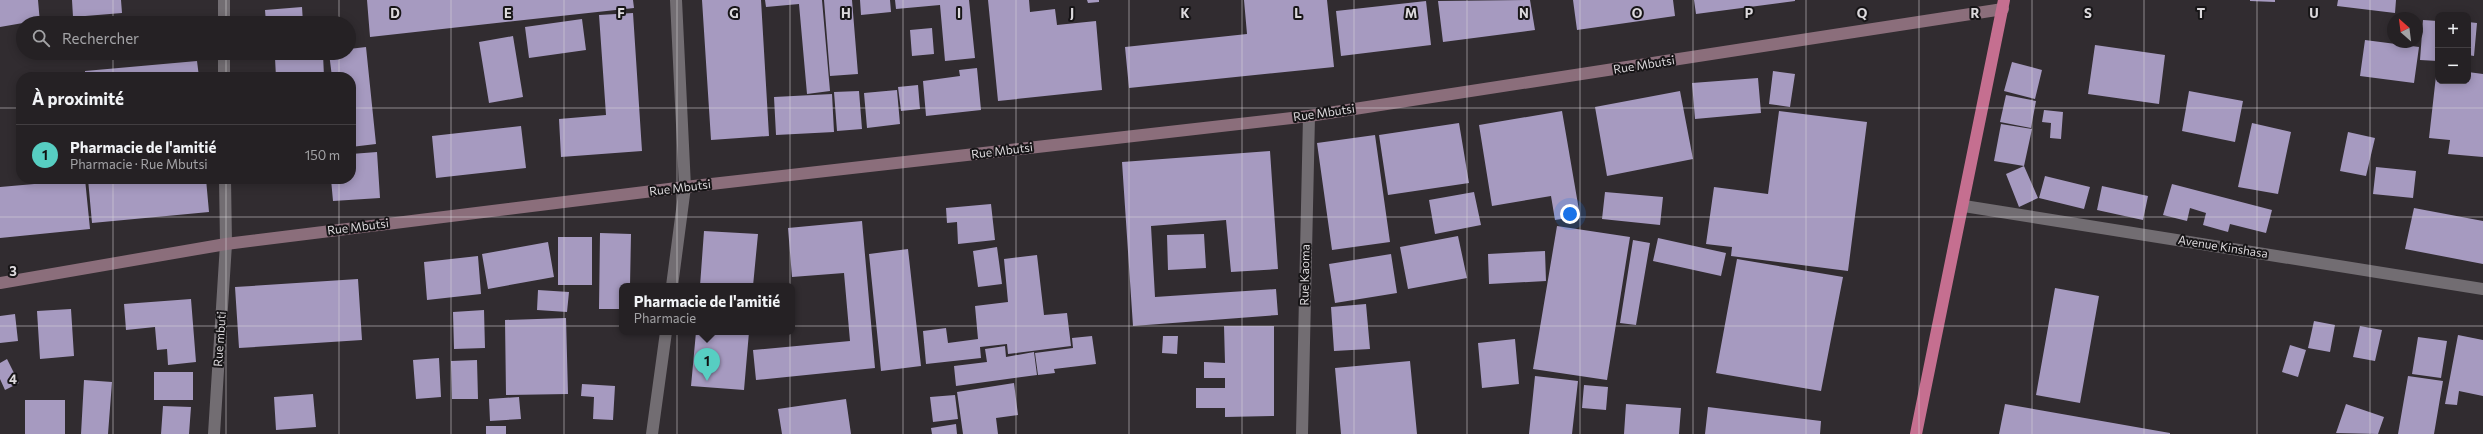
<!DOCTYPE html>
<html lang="fr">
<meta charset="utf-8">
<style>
:root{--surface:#252124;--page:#312e31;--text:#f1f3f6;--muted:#a3a3a6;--line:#423e41;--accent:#57cec2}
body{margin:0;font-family:Commissioner,sans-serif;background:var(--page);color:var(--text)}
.controls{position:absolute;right:12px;top:12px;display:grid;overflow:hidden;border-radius:8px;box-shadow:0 2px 10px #0003}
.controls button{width:36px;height:36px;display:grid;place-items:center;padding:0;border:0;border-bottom:1px solid var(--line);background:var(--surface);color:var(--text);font:20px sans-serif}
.compass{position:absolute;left:2387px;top:12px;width:36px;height:36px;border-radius:50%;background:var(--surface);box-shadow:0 2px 10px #0003;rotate:332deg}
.you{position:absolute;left:1570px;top:214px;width:14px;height:14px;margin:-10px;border:3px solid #fff;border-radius:50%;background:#1a73e8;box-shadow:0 0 0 6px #1a73e833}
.badge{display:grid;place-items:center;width:26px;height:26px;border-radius:50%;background:var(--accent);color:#111;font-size:13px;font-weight:700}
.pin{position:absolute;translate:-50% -33px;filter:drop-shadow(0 1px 2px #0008)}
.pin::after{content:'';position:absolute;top:21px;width:14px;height:12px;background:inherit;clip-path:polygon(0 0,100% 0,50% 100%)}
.popup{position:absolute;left:619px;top:283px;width:176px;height:52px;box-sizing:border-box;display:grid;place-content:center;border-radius:8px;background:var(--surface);filter:drop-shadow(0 1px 3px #0005);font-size:13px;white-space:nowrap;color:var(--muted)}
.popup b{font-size:15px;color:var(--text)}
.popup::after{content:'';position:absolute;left:50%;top:100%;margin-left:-8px;border:8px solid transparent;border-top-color:var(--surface)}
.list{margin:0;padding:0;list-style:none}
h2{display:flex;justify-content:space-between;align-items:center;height:52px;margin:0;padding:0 16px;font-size:17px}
h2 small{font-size:13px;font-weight:400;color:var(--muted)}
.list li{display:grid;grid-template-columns:26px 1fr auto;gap:12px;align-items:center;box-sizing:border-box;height:60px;padding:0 16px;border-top:1px solid var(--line)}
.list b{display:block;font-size:15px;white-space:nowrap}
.list p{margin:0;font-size:13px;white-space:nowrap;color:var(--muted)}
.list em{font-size:13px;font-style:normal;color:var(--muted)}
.icon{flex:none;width:22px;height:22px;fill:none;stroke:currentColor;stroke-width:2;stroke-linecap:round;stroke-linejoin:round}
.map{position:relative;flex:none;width:2483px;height:434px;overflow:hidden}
.search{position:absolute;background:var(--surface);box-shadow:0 2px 10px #0003;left:16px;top:16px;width:340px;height:44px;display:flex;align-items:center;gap:10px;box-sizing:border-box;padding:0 14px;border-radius:22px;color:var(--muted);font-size:15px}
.panel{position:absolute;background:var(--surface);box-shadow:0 2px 10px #0003;left:16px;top:72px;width:340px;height:112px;border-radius:16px}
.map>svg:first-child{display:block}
</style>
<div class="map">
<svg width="2483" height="434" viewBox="0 0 2483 434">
<rect width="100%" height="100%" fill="#312c30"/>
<path fill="#a69ac0" d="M0 0H38L40 23H23L0 27Z
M72 0H121L122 13 73 17Z
M367 0H633L634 8 370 37Z
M702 0H761L769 136 711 140Z
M765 0H822L830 91 807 94 799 4 766 7Z
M824 0H852L858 74 830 76Z
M860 0H890L891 12 861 15Z
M895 0H969L975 58 945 61 940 5 896 9Z
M988 0H1029L1030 12 1055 9 1057 25 1096 21 1102 90 998 101Z
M1087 0H1099V2L1088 3Z
M1244 0H1327L1334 67 1129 88 1125 47 1247 34Z
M1530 0 1535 30 1443 42 1438 1Z
M1573 0H1673L1675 16 1577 30Z
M1694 0H1795V1L1696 14Z
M2250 0H2275V2L2250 1Z
M2338 0H2396L2395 13 2337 6Z
M1426 1 1431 45 1341 56 1336 11Z
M302 7 303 23H266L265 10Z
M633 13 642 151 561 157 559 119 606 115 599 15Z
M582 19 586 50 529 58 525 27Z
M2423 20 2438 21V61L2420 60Z
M2468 22 2477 23 2474 56 2468 55Z
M932 28 934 54 912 56 910 30Z
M513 36 523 97 489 103 479 42Z
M2365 40 2419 47 2414 83 2360 76Z
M2095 45 2165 55 2159 104 2088 94Z
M366 47 376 144 351 147V77H332L329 53H349V49Z
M323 54 324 77H276L275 58Z
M197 61 199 77H85V71Z
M2012 62 2042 70 2035 99 2004 91Z
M2437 67 2438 81H2468V72L2483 74V157L2448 154 2450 140 2429 138Z
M977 68 981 110 926 116 923 81 960 76 959 70Z
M1773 71 1795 74 1790 107 1769 104Z
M1758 78 1761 113 1695 119 1692 83Z
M918 85 920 109 901 111 898 87Z
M897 90 900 124 867 128 864 93Z
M859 91 862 129 837 131 834 92Z
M1680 91 1693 159 1607 176 1595 107Z
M2189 91 2243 101 2235 142 2182 131Z
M832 94 834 132 776 135 774 97Z
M2006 95 2036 101 2031 128 2000 122Z
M2044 110 2063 112 2061 139 2050 138 2051 123 2042 122Z
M1562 111 1580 216 1555 220 1551 196 1492 206 1479 125Z
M1779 111 1867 122 1848 271 1731 256 1732 247 1706 244 1714 187 1768 194Z
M1459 123 1469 183 1388 195 1379 135Z
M2252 123 2291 132 2278 194 2238 187Z
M2001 124 2032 129 2024 166 2038 198 2019 207 2006 174 2024 166 1994 161Z
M521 126 526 168 436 178 432 136Z
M2348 132 2375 138 2366 176 2340 171Z
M1375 135 1390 242 1332 250 1317 143Z
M1270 151 1278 269 1231 272 1226 220 1151 226 1155 297 1276 289 1278 315 1133 326 1122 162Z
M377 152 380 198 333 201 331 179H351V154Z
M2376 167 2416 171 2413 198 2373 194Z
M2045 176 2090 187 2084 209 2039 198Z
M57 179H85L90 229 0 238V187L57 182Z
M88 179H206L209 212 92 223Z
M2172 184 2272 210 2266 233 2230 224 2228 232 2203 225 2206 213 2190 208 2187 221 2163 215Z
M2102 186 2148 196 2143 220 2097 210Z
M1474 192 1481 225 1435 234 1429 200Z
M1605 192 1663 197 1660 225 1602 219Z
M991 204 995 240 958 244 957 222 947 223 946 208Z
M2414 208 2483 221V264L2405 249Z
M862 221 875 368 756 380 753 350 850 341 844 273 792 277 788 228Z
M1557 226 1630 237 1607 380 1533 369Z
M704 231 758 234 753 286H700Z
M600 233 631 234 630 286H622V309H599Z
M1204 234 1206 268 1168 270 1167 235Z
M1458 236 1467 278 1408 289 1400 247Z
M558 237H592V285H558Z
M1658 238 1726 253 1721 276 1653 261Z
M1633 240 1650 243 1636 325 1620 323Z
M548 242 554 277 488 289 482 254Z
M997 247 1002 284 978 287 973 251Z
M908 249 921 366 881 371 869 254Z
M1545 251 1546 281 1489 284 1488 254Z
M1391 254 1397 293 1335 303 1329 264Z
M1037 255 1044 315 1067 313 1071 346 1008 354 1007 344 980 347 981 358 926 364 923 331 946 328 948 343 978 339 975 306 1008 302 1004 259Z
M478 256 481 294 427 300 424 262Z
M1737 259 1843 277 1821 391 1716 373Z
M358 279 362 340 239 348 235 287Z
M2055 288 2099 296 2080 403 2036 395Z
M538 290 569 292 567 312 537 310Z
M191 299 196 362 168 365 167 349 157 350 155 327 126 330 124 304Z
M1366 304 1370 349 1334 351 1331 307Z
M71 309 74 356 40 359 37 311Z
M484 310 485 348 454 349 453 312Z
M15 314 18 341 0 343V316Z
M566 318 568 394 506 395 505 320Z
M2314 321 2335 325 2330 352 2308 348Z
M1224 326H1274V416L1225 417V408H1196V388H1225V378H1204V362L1225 363Z
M2360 326 2382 330 2375 361 2353 357Z
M696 332H749L744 390 691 386Z
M2458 335 2483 340V396L2459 391 2457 405 2445 404Z
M1092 336 1096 364 1054 369 1055 373 1038 375 1035 353 1073 348 1072 338Z
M1163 336H1178L1177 354 1162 353Z
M2418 337 2447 341 2441 378 2412 374Z
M1515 339 1519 384 1482 388 1478 343Z
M2290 345 2306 350 2298 377 2282 372Z
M1005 346 1006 357 1034 352 1037 375 956 386 954 366 987 362 985 349Z
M439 358 441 397 416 399 413 360Z
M7 359 19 383 5 390 0 379V363Z
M477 360 478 399H452L451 361Z
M1410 361 1417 434H1341L1335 368Z
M154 372H193V400H154Z
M1535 376 1578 381 1572 434H1529Z
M2408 376 2443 381 2434 434H2398Z
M84 380 112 382 108 434H81Z
M1014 383 1018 415 996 418 998 434H963L957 392Z
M582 384 615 386 613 420 593 419 594 397 581 396Z
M1584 385 1608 387 1606 410 1582 408Z
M313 394 316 427 276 430 274 397Z
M955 395 958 419 933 422 930 397Z
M519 397 521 419 490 421 489 399Z
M846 399 851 434H782L778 409Z
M25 400H65V434H25Z
M1626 404 1681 408 1679 434H1624Z
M2005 404 2170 433V434H1999Z
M2346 404 2384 417 2378 434 2336 433Z
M163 406 191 407 189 434H161Z
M1708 407 1821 421 1820 434H1705Z
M956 424 957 434H932L931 428Z
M486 426H506V434H486Z"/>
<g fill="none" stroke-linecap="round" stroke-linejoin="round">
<path stroke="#726d72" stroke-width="12" d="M224 0V23
M224 53V77
M1964 206 2483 289
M672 286 685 187 676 0
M214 434 226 244 225 179
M652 434 666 332
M1302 434 1309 116"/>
<path stroke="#8b6e7b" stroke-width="12" d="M0 283 226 244 685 187 1309 116 2003 9"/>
<path stroke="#c56f90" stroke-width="12" d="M1916 434 2004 0"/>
</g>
<path fill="none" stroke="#dcd9dc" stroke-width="1" stroke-opacity="0.55" d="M113 0V23M226 0V23M339 0V23M451 0V434M564 0V434M677 0V434M790 0V434M903 0V434M1016 0V434M1129 0V434M1242 0V434M1354 0V434M1467 0V434M1580 0V434M1693 0V434M1806 0V434M1919 0V434M2032 0V434M2144 0V434M2257 0V434M2370 0V434M113 53V77M226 53V77M339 53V77M0 108H21M351 108H2483M113 179V434M226 179V434M339 179V434M0 217H2483M0 326H2483"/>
<g text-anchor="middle" stroke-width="4" stroke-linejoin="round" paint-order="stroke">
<g font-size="12" fill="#dcd9dc" stroke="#171517">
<text transform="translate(1644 65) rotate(-9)" y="4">Rue Mbutsi</text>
<text transform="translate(1324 113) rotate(-8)" y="4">Rue Mbutsi</text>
<text transform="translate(1002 151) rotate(-7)" y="4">Rue Mbutsi</text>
<text transform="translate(680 188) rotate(-7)" y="4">Rue Mbutsi</text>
<text transform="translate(358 227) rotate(-7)" y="4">Rue Mbutsi</text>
<text transform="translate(2223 247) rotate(9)" y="4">Avenue Kinshasa</text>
<text transform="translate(1305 275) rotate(-89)" y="4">Rue Kaoma</text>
<text transform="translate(220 339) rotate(-86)" y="4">Rue mbuti</text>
</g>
</g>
<g font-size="13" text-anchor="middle" font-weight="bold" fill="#dcd9dc" stroke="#171517" stroke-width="4" stroke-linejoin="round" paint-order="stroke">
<text x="395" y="18">D</text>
<text x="508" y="18">E</text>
<text x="621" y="18">F</text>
<text x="734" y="18">G</text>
<text x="846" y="18">H</text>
<text x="959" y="18">I</text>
<text x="1072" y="18">J</text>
<text x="1185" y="18">K</text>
<text x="1298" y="18">L</text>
<text x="1411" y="18">M</text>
<text x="1524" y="18">N</text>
<text x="1637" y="18">O</text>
<text x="1749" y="18">P</text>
<text x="1862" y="18">Q</text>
<text x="1975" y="18">R</text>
<text x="2088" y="18">S</text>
<text x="2201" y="18">T</text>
<text x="2314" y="18">U</text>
<text x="13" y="276">3</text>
<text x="13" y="384">4</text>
</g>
</svg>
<div class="controls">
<button>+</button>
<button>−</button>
</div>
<svg class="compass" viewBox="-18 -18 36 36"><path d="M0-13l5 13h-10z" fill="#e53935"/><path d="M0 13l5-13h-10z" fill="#a3a3a6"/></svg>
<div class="you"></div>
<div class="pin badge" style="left:707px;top:381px">1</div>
<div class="popup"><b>Pharmacie de l'amitié</b>Pharmacie</div>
<div class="search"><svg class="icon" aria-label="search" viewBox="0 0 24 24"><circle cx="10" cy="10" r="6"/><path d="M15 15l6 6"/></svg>Rechercher</div>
<section class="panel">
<h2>À proximité<small></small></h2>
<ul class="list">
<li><span class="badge">1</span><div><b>Pharmacie de l'amitié</b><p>Pharmacie · Rue Mbutsi</p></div><em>150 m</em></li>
</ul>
</section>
</div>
